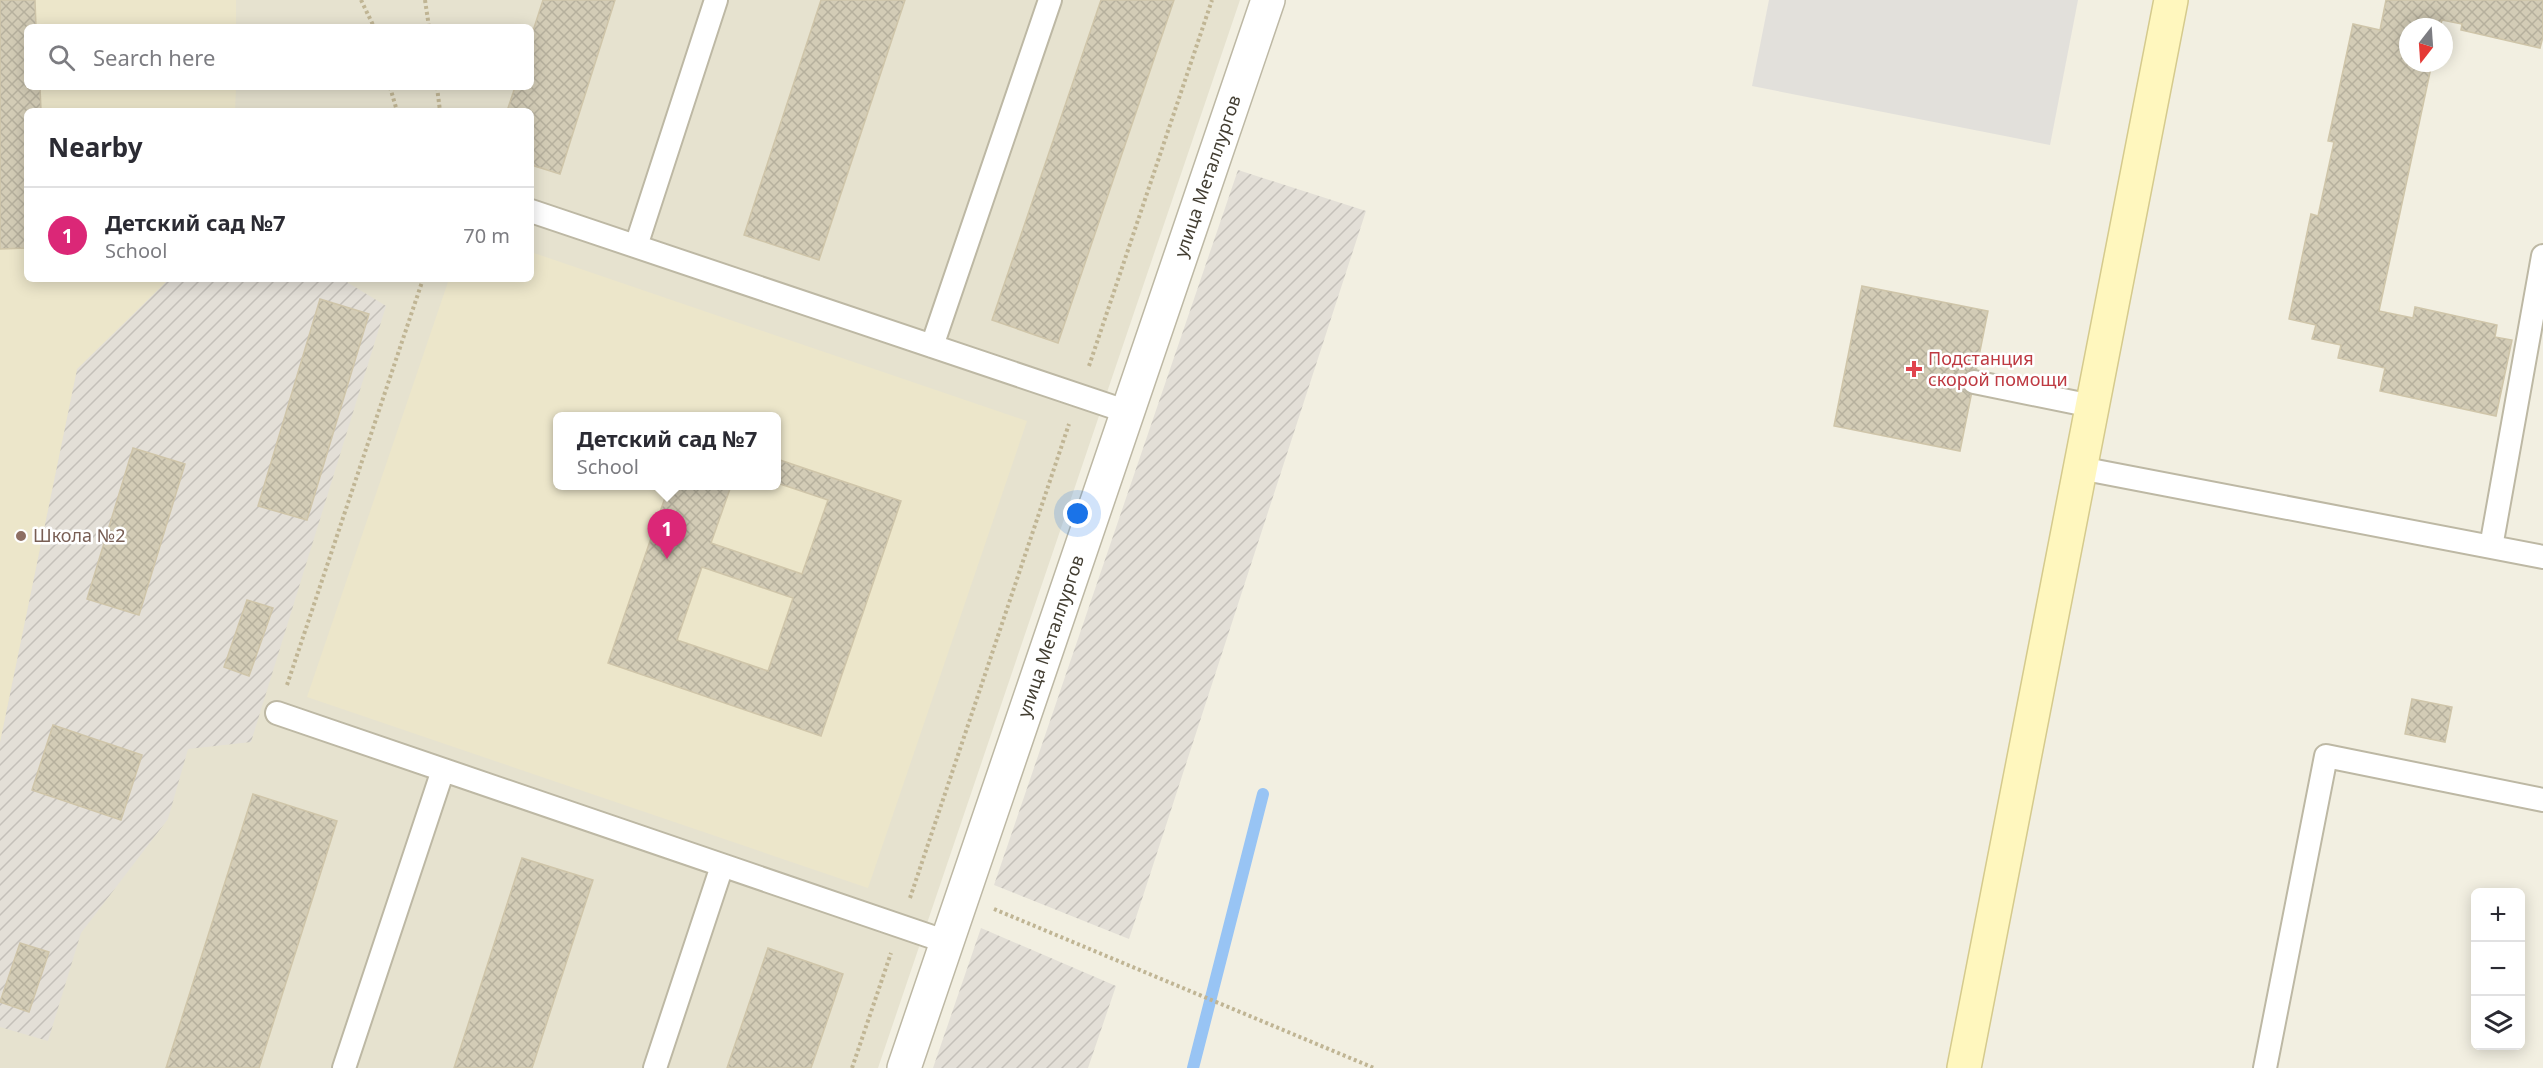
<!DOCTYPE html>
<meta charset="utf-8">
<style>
:root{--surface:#fff;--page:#f2f2f3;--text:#2b2b33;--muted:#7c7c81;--line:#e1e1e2;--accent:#db2777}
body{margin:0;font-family:"Noto Sans",sans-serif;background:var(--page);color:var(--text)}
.controls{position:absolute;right:18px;bottom:18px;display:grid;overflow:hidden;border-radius:9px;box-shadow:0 3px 15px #0003}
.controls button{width:54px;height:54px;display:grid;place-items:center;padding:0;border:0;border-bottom:2px solid var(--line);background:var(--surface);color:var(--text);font:30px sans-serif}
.compass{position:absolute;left:2399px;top:18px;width:54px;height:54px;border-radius:50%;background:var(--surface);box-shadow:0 3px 15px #0003;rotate:197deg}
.you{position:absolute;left:1078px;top:514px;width:21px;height:21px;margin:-15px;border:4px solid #fff;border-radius:50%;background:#1a73e8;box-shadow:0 0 0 9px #1a73e833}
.badge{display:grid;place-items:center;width:39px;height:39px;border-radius:50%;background:var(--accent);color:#fff;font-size:20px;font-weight:700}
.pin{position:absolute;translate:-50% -50px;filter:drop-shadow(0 2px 3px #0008)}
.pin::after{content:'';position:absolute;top:32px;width:21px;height:18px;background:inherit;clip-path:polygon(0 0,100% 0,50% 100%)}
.popup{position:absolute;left:553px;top:412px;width:228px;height:78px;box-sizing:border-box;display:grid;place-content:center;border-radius:9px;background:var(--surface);filter:drop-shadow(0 2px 4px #0005);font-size:20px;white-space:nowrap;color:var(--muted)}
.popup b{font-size:22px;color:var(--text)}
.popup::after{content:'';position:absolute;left:50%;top:100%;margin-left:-12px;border:12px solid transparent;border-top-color:var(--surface)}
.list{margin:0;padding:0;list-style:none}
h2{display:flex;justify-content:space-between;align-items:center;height:78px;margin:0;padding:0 24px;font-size:26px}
h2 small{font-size:20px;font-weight:400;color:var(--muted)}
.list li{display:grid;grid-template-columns:39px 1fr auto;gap:18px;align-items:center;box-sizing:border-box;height:96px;padding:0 24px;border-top:2px solid var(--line)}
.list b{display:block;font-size:22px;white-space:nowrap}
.list p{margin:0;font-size:20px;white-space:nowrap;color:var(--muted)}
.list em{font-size:20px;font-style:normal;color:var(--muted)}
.icon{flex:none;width:33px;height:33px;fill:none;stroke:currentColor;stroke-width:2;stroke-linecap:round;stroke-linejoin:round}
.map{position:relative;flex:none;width:2543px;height:1068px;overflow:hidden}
.search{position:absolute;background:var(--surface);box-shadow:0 3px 15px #0003;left:24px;top:24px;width:510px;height:66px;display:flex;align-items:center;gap:15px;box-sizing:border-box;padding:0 21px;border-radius:9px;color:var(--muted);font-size:22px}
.panel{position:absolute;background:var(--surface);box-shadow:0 3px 15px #0003;left:24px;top:108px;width:510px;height:174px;border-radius:9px}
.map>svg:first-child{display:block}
</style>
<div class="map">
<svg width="2543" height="1068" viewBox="0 0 2543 1068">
<defs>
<pattern id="industrial-furrows" width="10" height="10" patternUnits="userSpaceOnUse" patternTransform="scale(1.5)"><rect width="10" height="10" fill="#e3dfd7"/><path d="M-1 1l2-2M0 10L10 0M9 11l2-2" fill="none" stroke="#c4c0b9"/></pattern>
<pattern id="building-cross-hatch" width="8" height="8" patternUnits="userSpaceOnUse" patternTransform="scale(1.5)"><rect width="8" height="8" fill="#d3ccb6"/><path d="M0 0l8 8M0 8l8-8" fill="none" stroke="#b6b09d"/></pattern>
</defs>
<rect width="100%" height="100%" fill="#f2efe1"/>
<path fill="#e6e2cf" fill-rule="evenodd" d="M0 0H1240L878 1068H0ZM27 27H531V87H27ZM27 111H531V279H27ZM558 416H777V486H558Z"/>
<path fill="url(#industrial-furrows)" d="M1238 170 1366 211 1129 939 994 885Z
M169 279H342L386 306 251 742 188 749 168 819 81 933 48 1041 0 1027V742L77 369Z
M981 928 1116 986 1088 1068H933Z"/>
<path fill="#ece6ca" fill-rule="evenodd" d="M0 0H236V27H27V87H236L235 111H27V279H169L77 369 0 742Z
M531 252 1027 421 868 888 307 697 449 279H531ZM558 416H777V486H558Z"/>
<path fill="#e2e0db" d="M1769 0H2078L2050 145 1752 86Z"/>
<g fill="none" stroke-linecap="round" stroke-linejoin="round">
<path stroke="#98c4f4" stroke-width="12" d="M1193 1068 1263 794"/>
</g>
<path fill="url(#building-cross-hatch)" stroke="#cfc5a9" stroke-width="1.5" fill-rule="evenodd" d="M0 0H35L36 27H27V87H40L41 111H27V248L0 249Z
M543 0H615L560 174 531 165V111H507L515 87H531V37Z
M821 0H905L819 260 744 235Z
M1101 0H1174L1058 343 992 320Z
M2386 0H2543V37L2540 48 2461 30 2462 24 2442 20 2440 27H2408V63H2432L2379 311 2413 318 2415 307 2497 325 2495 337 2512 340 2496 416 2380 391 2385 368 2338 358 2341 345 2312 339 2316 325 2289 319 2311 214 2318 216 2334 142 2328 141 2353 24 2380 30Z
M1862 286 1988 311 1960 451 1834 426Z
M320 299 369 314 307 520 258 506Z
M133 448 185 464 139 615 87 599Z
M777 459 901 501 821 736 608 663 669 486H731L711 543 802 574 828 500 777 483ZM702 567 793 598 768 671 677 640Z
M247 600 273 608 249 676 224 667Z
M2412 699 2452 707 2445 742 2405 734Z
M53 725 142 755 121 820 32 790Z
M253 794 337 821 259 1068H166Z
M522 858 593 880 532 1068H454Z
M20 943 49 952 29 1012 0 1002Z
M768 948 843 974 811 1068H727Z"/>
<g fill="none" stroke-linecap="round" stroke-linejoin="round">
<g stroke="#bdb8a4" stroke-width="26">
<path id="lane" d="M531 211 1128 412
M636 246 716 0
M932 346 1050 0
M1974 382 2092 406
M2080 468 2543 557
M2491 547 2543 256
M277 713 947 942
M344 1068 443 770
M655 1068 722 866
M2265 1068 2326 756 2543 800"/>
</g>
<g stroke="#bdb8a4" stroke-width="36">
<g id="street">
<path id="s1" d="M904 1068 1268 0"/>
</g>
</g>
<g stroke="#d5ca8d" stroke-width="36">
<path id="secondary" d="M1964 1068 2171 0"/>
</g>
<path stroke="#c0b594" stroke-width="4" stroke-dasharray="3 3" stroke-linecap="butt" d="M361 0 374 27
M425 0 429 27
M390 87 397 111
M437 87 440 111
M1089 366 1212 0
M287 685 423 279
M910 898 1069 424
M994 909 1374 1068
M852 1068 891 953"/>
<use href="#lane" stroke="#fff" stroke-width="22"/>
<use href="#street" stroke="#fff" stroke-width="33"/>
<use href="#secondary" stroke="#fff7be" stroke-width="33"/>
</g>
<path fill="#e0444e" stroke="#fff" stroke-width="2" d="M1911 360h6v6h6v6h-6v6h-6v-6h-6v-6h6z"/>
<circle fill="#8d6e63" stroke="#fff" stroke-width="2" cx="21" cy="536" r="6"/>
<g text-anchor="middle" stroke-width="5" stroke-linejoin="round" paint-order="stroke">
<g font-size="18" fill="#433e32" stroke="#fff">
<text dy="6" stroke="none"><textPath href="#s1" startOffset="942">улица Металлургов</textPath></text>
<text dy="6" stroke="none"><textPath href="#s1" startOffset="456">улица Металлургов</textPath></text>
</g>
<g font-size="18" fill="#be3a42" stroke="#fff" text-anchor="start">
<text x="1928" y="365">Подстанция<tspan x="1928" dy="21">скорой помощи</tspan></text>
</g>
<g font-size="18" fill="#785e54" stroke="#fff" text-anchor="start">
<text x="33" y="542">Школа №2</text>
</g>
</g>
</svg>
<div class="controls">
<button>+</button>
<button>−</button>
<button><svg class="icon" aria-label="layers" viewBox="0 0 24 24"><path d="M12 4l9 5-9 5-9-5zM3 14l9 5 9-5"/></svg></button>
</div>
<svg class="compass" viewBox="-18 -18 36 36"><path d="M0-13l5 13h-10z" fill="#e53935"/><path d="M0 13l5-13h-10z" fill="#7c7c81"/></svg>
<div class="you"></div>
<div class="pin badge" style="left:667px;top:559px">1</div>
<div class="popup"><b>Детский сад №7</b>School</div>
<div class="search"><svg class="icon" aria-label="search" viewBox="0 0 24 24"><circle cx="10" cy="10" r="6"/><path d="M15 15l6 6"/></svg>Search here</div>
<section class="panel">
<h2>Nearby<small></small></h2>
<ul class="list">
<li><span class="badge">1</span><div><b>Детский сад №7</b><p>School</p></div><em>70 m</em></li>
</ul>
</section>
</div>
